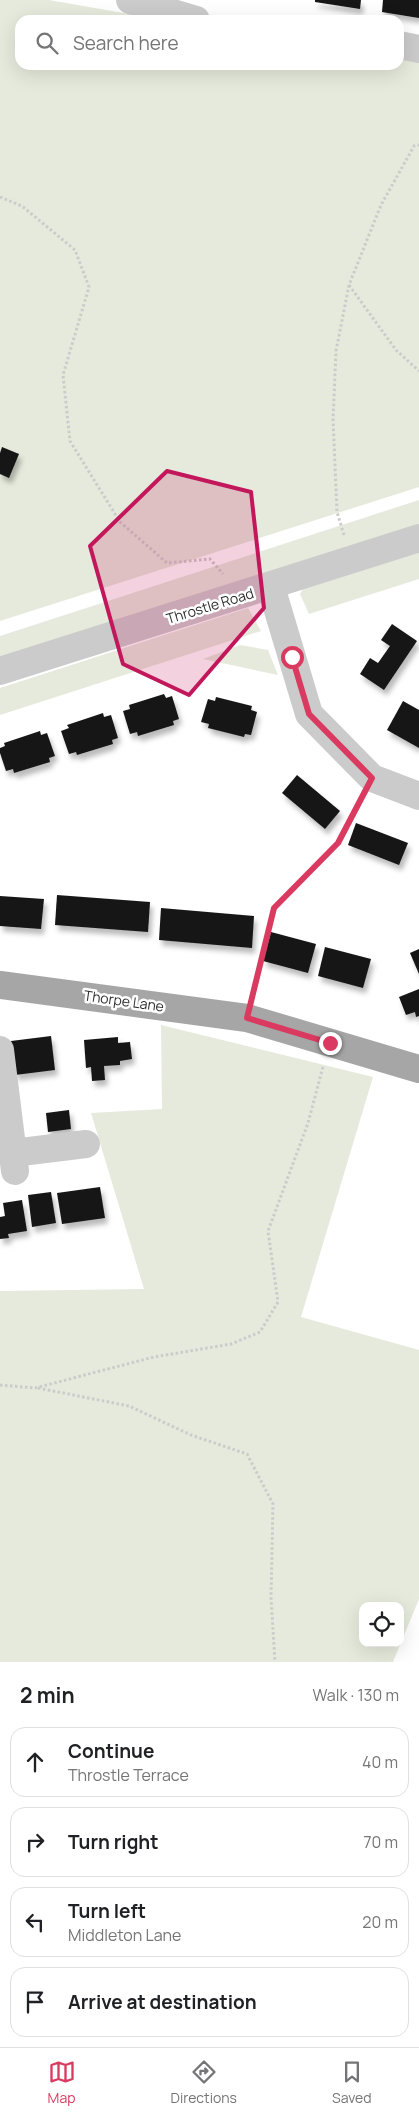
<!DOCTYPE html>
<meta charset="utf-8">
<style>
:root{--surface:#fff;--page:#f2f2f2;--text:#202124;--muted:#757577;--line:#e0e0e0;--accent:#db3a60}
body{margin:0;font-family:Manrope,sans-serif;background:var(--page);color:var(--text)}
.controls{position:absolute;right:15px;bottom:15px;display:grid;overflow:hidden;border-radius:10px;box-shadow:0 5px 20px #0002}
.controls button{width:45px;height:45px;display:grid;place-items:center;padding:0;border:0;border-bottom:1px solid var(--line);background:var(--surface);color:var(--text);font:25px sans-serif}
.stop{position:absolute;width:15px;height:15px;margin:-11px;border:4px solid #db3a60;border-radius:50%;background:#fff}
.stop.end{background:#db3a60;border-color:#fff;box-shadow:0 1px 5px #0008}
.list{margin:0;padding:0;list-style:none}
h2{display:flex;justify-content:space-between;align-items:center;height:65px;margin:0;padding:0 20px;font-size:21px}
h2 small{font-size:16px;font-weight:400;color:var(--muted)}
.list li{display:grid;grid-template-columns:32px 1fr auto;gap:15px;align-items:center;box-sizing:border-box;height:70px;margin:0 10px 10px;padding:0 10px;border:1px solid var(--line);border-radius:15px}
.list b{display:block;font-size:19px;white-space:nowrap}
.list p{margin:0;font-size:16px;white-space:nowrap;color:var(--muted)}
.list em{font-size:16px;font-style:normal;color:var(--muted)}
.icon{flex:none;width:28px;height:28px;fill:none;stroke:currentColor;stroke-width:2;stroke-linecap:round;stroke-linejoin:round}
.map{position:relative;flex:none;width:419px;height:1662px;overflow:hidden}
.search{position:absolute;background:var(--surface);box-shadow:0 5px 20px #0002;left:15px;right:15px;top:15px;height:55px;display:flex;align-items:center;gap:12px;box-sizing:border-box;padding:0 18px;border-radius:15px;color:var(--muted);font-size:19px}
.sheet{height:385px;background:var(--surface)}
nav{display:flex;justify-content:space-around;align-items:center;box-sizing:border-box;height:70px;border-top:1px solid var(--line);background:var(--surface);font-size:14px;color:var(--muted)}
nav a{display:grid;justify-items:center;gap:2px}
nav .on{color:var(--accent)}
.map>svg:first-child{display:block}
.green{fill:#e6eadc;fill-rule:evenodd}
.building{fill:#151515;filter:url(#shadow)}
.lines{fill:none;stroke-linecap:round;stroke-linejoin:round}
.path{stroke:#cbcbcb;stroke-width:3;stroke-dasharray:2.5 2.5;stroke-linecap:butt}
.minor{stroke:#cbcbcb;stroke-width:28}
.primary{stroke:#a6a6a6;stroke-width:28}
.route{stroke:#db3a60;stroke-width:6}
.marked{fill:#c2185b;fill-opacity:0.2;stroke:#c2185b;stroke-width:4;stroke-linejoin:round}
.labels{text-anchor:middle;stroke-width:5;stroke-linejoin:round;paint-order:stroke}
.street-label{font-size:14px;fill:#2e2e2e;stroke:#fff}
</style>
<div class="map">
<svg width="419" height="1662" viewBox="0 0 419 1662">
<defs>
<filter id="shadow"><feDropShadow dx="3" dy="5.5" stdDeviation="2.5" flood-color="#0004"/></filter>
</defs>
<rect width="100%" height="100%" fill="#fff"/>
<g class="green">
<polygon points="0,0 49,0 141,16 151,20 20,20 20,65 399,65 399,59 419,63 419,487 0,621"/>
<polygon points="419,500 419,527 0,663 0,636"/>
<polygon points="419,552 419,579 309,614 300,594 303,589"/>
<polygon points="248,608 261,631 0,715 0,688"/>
<polygon points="240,645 268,650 278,675 203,659"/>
<path d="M 161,1025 L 373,1077 L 301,1317 L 419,1350 L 419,1599 L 393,1662 L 0,1662 L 0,1291 L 144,1289 L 91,1113 L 162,1109 ZM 363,1606 L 400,1606 L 400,1643 L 363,1643 Z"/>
</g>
<g class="building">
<polygon points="315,0 361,0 360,9 315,2"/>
<polygon points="383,0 419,0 419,18 382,12"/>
<polygon points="2,447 19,454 9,478 0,474 0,453"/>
<polygon points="392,624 417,641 384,690 360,674 370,658 378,663 390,646 381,640"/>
<polygon points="164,694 166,698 172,696 179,719 173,721 174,725 138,736 137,732 130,734 123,711 130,709 129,705"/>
<polygon points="216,697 252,706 251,710 257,712 251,735 245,734 244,737 208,728 209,724 201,722 208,699 215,701"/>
<polygon points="403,701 419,710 419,748 387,730"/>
<polygon points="103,713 104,717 111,715 118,738 112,740 113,744 77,755 76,752 69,754 61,731 69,728 67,725"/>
<polygon points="40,731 41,735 47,733 55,756 49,758 50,762 14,773 13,769 6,771 0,753 0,748 5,746 4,743"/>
<polygon points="297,775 340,811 325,829 282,793"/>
<polygon points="356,823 408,843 399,865 348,845"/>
<polygon points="57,895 150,902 148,932 55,925"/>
<polygon points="0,896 44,899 41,929 0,926"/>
<polygon points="161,908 254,916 252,948 159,940"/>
<polygon points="271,932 316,944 308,973 263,961"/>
<polygon points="325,947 371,959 363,988 318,976"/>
<polygon points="419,949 419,974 410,953"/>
<polygon points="419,989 419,1016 416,1017 415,1012 406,1015 399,997"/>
<polygon points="51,1036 55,1070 15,1075 11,1041"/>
<polygon points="118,1037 118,1043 130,1042 132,1059 120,1061 120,1065 104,1066 105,1080 92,1081 91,1067 86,1068 84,1040"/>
<polygon points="69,1110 71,1129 48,1132 46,1113"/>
<polygon points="100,1187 105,1218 62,1224 57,1193"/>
<polygon points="51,1192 56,1223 32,1227 28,1195"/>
<polygon points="22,1200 27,1231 8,1234 9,1238 0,1239 0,1217 5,1216 3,1203"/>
</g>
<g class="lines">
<g class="path">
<polyline points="0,197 22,206 75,250 89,287 63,375 70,441 120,522 167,563 210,559 223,574"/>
<polyline points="349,285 396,350 419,371"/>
<polyline points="344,535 337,512 333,419 336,351 349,285 381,205 414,146 419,145"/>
<polyline points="253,993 274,908 338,843 360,801"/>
<polyline points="0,1385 35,1388 154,1357 231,1344 260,1332 278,1302 268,1231 308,1123 323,1067"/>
<polyline points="38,1388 129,1406 191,1435 247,1454 273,1504 271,1598 275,1662"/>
</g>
<g class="minor">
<polyline points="130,0 196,20"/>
<polyline points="399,45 419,49"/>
<polyline points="271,587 309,714 372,778 419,796"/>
<polyline points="0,671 419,538"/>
<polyline points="0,1050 15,1171"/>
<polyline points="13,1153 86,1144"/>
</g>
<polyline class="primary" points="0,985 247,1018 419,1069"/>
</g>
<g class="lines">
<polyline class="route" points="292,657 309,714 372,778 338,843 274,908 247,1018 330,1043"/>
</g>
<path class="marked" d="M 167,471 L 251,492 L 264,608 L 189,695 L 123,664 L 90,546 Z"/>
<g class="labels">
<g class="street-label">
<text transform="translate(210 606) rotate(-17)" y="5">Throstle Road</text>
<text transform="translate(124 1001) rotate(8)" y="5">Thorpe Lane</text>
</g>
</g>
</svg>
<div class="controls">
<button><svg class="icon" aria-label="locate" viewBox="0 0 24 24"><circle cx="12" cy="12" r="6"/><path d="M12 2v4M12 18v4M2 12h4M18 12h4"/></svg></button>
</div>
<div class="stop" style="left:292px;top:657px"></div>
<div class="stop end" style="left:330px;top:1043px"></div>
<div class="search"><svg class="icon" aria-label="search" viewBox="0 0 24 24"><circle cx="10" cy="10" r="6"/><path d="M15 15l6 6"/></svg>Search here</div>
</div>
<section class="sheet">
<h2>2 min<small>Walk · 130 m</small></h2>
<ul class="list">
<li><svg class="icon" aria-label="ahead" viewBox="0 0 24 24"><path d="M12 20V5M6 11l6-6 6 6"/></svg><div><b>Continue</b><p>Throstle Terrace</p></div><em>40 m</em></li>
<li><svg class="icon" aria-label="right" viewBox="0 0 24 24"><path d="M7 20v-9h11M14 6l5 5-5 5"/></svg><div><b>Turn right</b></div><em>70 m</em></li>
<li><svg class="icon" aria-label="left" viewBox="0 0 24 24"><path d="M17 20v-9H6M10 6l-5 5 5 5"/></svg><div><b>Turn left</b><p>Middleton Lane</p></div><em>20 m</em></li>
<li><svg class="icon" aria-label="arrive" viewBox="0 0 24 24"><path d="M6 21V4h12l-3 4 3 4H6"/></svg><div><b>Arrive at destination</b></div></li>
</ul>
</section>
<nav>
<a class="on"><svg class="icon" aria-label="map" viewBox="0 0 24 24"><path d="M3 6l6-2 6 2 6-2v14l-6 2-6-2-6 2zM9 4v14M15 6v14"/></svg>Map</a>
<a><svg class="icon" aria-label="directions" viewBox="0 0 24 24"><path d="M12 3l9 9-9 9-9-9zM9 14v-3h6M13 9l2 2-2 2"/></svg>Directions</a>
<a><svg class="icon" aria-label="saved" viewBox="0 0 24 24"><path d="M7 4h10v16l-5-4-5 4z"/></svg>Saved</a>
</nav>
